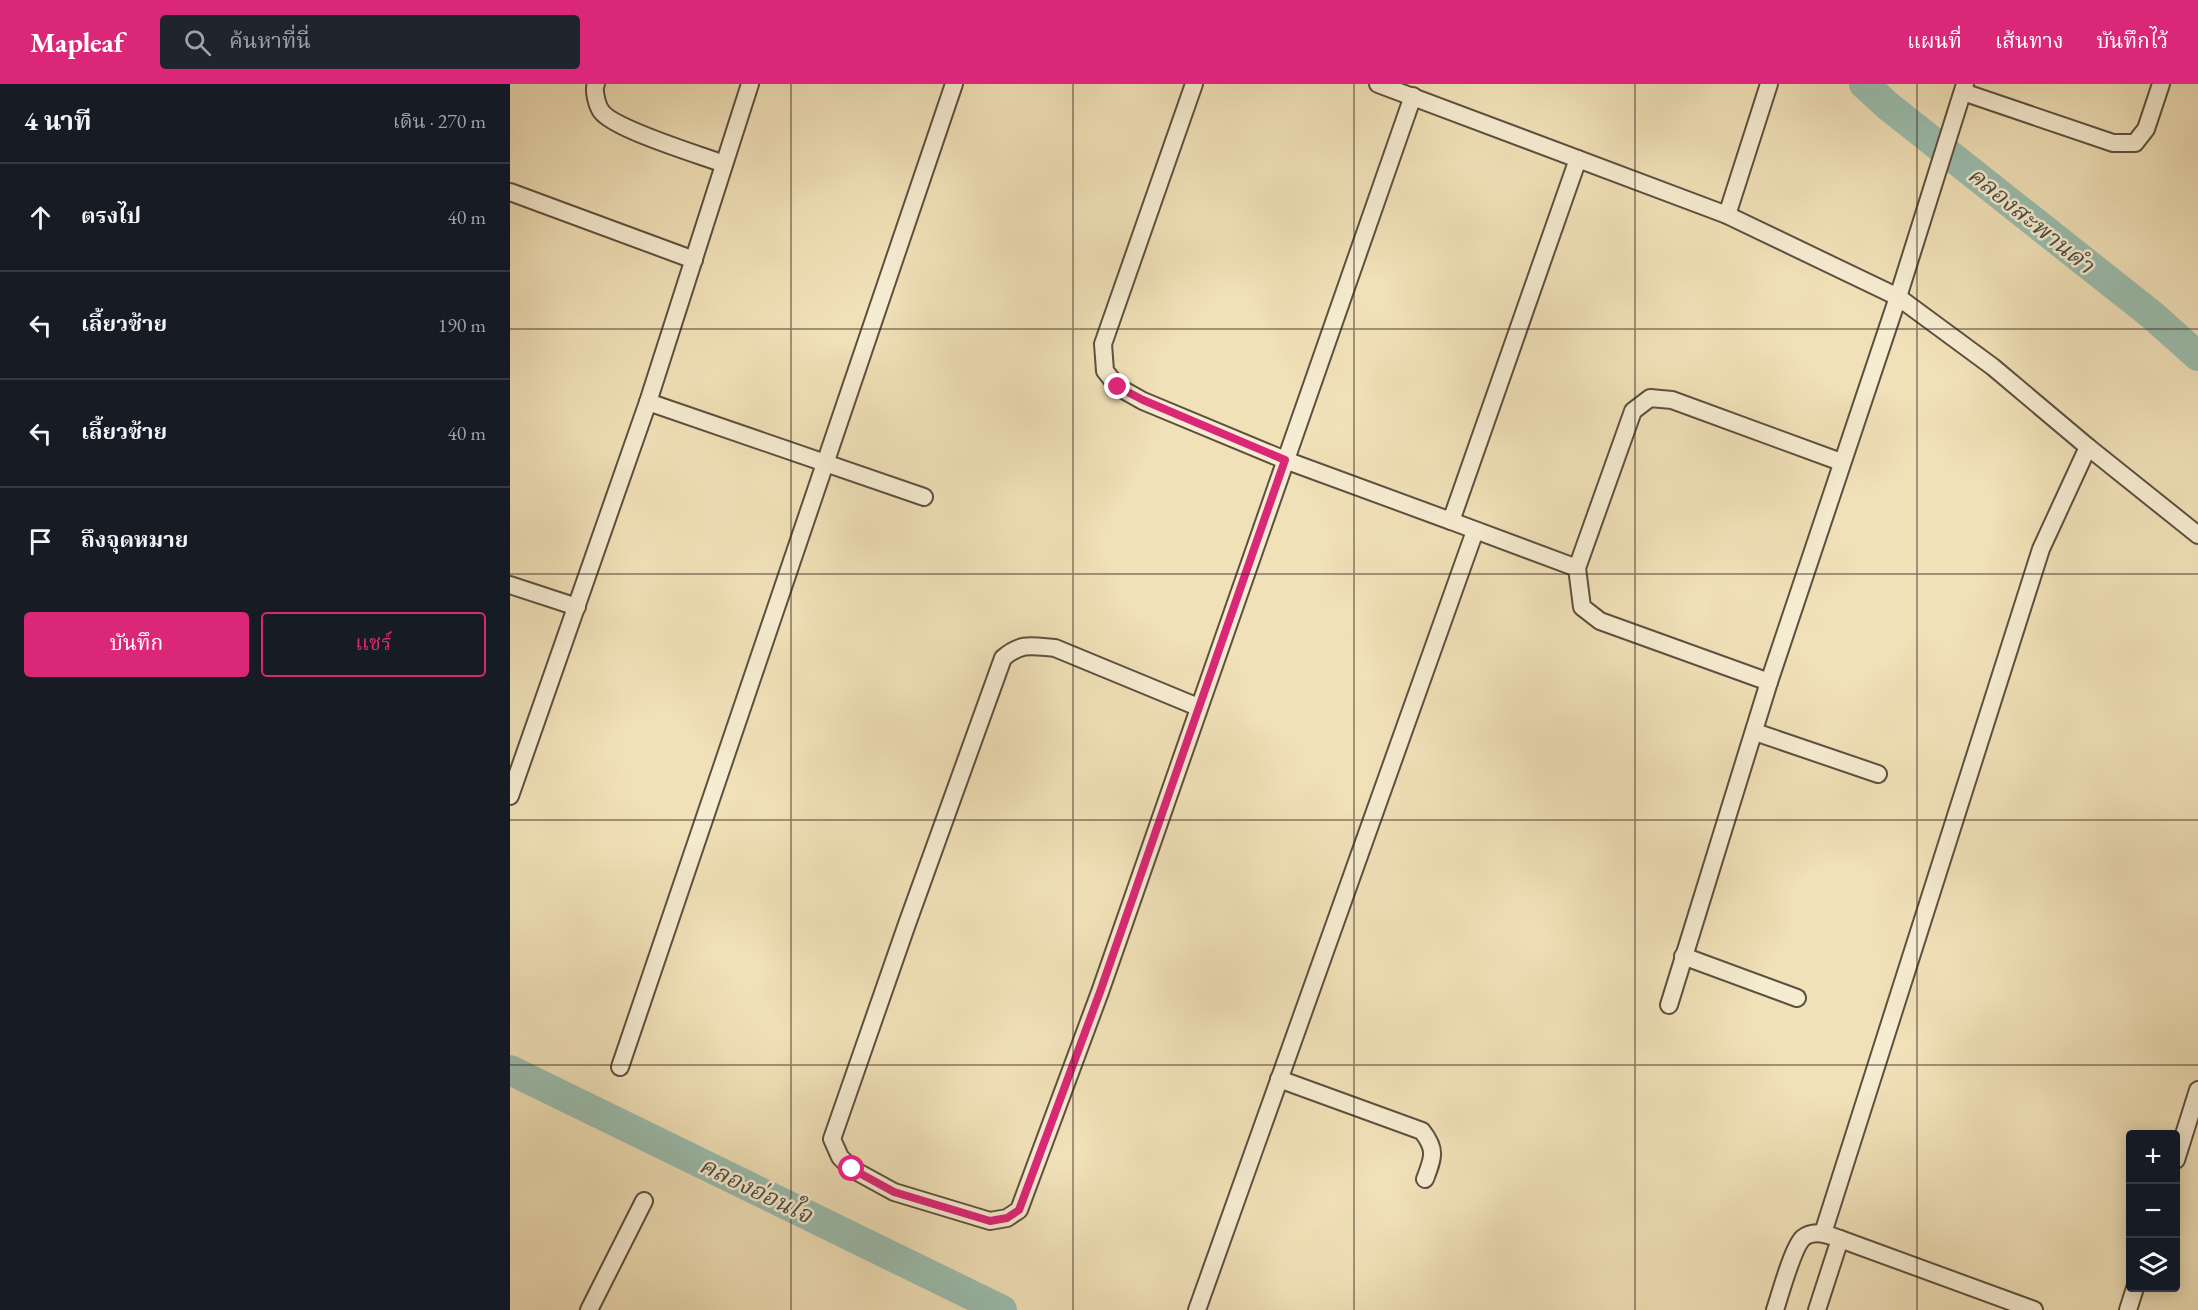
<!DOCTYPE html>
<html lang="th">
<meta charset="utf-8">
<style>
:root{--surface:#171b24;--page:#20242c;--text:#f1f3f6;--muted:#9ea1a6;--line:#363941;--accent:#db2777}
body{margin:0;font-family:"EB Garamond","Noto Serif Thai",serif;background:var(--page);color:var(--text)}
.controls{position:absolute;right:18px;bottom:18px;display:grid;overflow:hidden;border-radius:6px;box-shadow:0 3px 15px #0003}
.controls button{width:54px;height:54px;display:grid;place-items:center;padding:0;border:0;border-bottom:2px solid var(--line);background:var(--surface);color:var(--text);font:30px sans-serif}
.stop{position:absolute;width:18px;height:18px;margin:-14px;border:4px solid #db2777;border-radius:50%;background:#fff}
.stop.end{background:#db2777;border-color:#fff;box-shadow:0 2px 6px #0008}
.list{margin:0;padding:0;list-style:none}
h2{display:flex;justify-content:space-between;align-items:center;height:78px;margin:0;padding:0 24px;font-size:26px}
h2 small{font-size:20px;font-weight:400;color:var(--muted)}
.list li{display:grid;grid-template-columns:39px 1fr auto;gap:18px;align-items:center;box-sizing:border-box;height:108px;padding:0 24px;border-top:2px solid var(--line)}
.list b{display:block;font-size:22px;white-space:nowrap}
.list em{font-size:20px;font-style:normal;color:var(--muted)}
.actions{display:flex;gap:12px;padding:18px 24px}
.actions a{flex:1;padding:14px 0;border:2px solid var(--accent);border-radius:6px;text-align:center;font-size:21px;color:var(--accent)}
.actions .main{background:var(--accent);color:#fff}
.icon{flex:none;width:33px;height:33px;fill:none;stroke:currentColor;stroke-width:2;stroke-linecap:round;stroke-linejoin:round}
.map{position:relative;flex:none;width:1688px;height:1226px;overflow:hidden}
header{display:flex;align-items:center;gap:36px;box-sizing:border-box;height:84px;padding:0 30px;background:var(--accent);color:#fff}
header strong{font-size:28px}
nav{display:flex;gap:33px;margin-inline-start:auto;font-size:21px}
.search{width:420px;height:54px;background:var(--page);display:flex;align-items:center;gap:15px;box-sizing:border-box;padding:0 21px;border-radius:6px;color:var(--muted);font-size:22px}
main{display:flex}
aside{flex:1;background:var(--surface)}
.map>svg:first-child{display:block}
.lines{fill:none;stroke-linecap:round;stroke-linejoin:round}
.canal{stroke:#9bbeaf;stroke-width:30}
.lane-casing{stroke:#5e5040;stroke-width:20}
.lane{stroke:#f6ecd1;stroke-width:16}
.route{stroke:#db2777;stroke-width:8}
.grid{fill:none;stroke:#2d1f18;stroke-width:1.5;stroke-opacity:0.55}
.labels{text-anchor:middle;stroke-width:5;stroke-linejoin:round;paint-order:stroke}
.water-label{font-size:24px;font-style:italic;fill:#4e4f45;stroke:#f6ecd1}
</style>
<header>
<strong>Mapleaf</strong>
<div class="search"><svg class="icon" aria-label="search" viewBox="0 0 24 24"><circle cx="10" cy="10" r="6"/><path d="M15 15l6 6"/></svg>ค้นหาที่นี่</div>
<nav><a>แผนที่</a><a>เส้นทาง</a><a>บันทึกไว้</a></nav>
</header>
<main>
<aside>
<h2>4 นาที<small>เดิน · 270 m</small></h2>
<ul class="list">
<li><svg class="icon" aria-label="ahead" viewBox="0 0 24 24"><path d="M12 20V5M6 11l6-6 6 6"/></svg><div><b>ตรงไป</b></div><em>40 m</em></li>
<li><svg class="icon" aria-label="left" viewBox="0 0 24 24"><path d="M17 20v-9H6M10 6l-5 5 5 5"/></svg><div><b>เลี้ยวซ้าย</b></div><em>190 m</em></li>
<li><svg class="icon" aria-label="left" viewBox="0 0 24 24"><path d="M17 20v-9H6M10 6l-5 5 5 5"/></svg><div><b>เลี้ยวซ้าย</b></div><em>40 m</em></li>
<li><svg class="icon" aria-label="arrive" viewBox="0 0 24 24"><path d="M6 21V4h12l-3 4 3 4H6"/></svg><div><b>ถึงจุดหมาย</b></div></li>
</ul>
<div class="actions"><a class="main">บันทึก</a><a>แชร์</a></div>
</aside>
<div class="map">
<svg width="1688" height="1226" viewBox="0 0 1688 1226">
<rect width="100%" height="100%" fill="#f1e1b8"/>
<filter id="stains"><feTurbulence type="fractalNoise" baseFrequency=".00333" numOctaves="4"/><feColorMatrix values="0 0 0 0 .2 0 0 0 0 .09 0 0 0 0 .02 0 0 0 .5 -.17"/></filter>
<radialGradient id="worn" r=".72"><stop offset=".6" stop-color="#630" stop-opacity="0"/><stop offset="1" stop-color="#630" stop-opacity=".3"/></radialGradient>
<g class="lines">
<g class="canal">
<polyline points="1354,0 1378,22 1642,231 1688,272"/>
<polyline points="0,986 492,1226"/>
</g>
<defs>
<g id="lane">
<path d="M 86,0 C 83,6 87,21 91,27 C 103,45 190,71 214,80"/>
<polyline points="684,0 593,260 595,287 608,303 633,317 775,376 941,437 1068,75"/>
<polyline points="868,0 1217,131 1388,213 1483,283 1578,363 1531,465 1313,1149"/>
<polyline points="1453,8 1603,59 1625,59 1636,45 1651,0"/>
<polyline points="0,108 184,176"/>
<polyline points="1217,131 1259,0"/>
<polyline points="138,318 414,413"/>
<polyline points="1578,363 1688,451"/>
<polyline points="941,437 1067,484"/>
<polyline points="0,501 67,523"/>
<polyline points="1259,598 1090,537 1072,523 1067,484 1123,327 1140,314 1162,316 1331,378"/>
<path d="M 688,623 L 545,564 C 522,562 512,558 493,574 L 397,840 L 322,1055 L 330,1073 L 342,1085 L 384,1108 L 480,1137 L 497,1134 L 509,1126 L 590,908 L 903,12"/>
<polyline points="1245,648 1368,690"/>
<polyline points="0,712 138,318 240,0"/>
<polyline points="1173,872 1287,914"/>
<polyline points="1159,921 1259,598 1388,213 1455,0"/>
<polyline points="110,983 444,0"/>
<path d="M 769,995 L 912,1047 C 927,1066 923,1074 915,1095"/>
<polyline points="1666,1076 1688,1006"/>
<polyline points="1330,1155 1524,1226"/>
<polyline points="79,1226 134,1117"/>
<polyline points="687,1226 965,447"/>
<path d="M 1265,1226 C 1270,1211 1283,1163 1293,1154 C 1304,1145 1319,1151 1330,1155 L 1307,1226"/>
<polyline points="1618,1226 1625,1204"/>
</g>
</defs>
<use href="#lane" class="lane-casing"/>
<use href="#lane" class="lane"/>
</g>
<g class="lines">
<polyline class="route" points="342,1085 384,1108 480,1137 497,1134 509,1126 590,908 775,376 633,316 608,303"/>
</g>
<path class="grid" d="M 281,0 L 281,1226M 563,0 L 563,1226M 844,0 L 844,1226M 1125,0 L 1125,1226M 1407,0 L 1407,1226M 0,245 L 1688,245M 0,490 L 1688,490M 0,736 L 1688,736M 0,981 L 1688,981"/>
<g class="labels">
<g class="water-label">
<text transform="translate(1521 136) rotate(39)" y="8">คลองสะพานดำ</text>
<text transform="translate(246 1106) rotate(26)" y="8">คลองอ่อนใจ</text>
</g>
</g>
<rect width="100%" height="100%" filter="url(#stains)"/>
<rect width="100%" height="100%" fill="url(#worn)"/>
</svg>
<div class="controls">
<button>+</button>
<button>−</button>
<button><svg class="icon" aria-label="layers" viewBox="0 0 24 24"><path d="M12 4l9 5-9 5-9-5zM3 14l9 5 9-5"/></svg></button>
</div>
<div class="stop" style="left:342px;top:1085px"></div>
<div class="stop end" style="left:608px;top:303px"></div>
</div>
</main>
